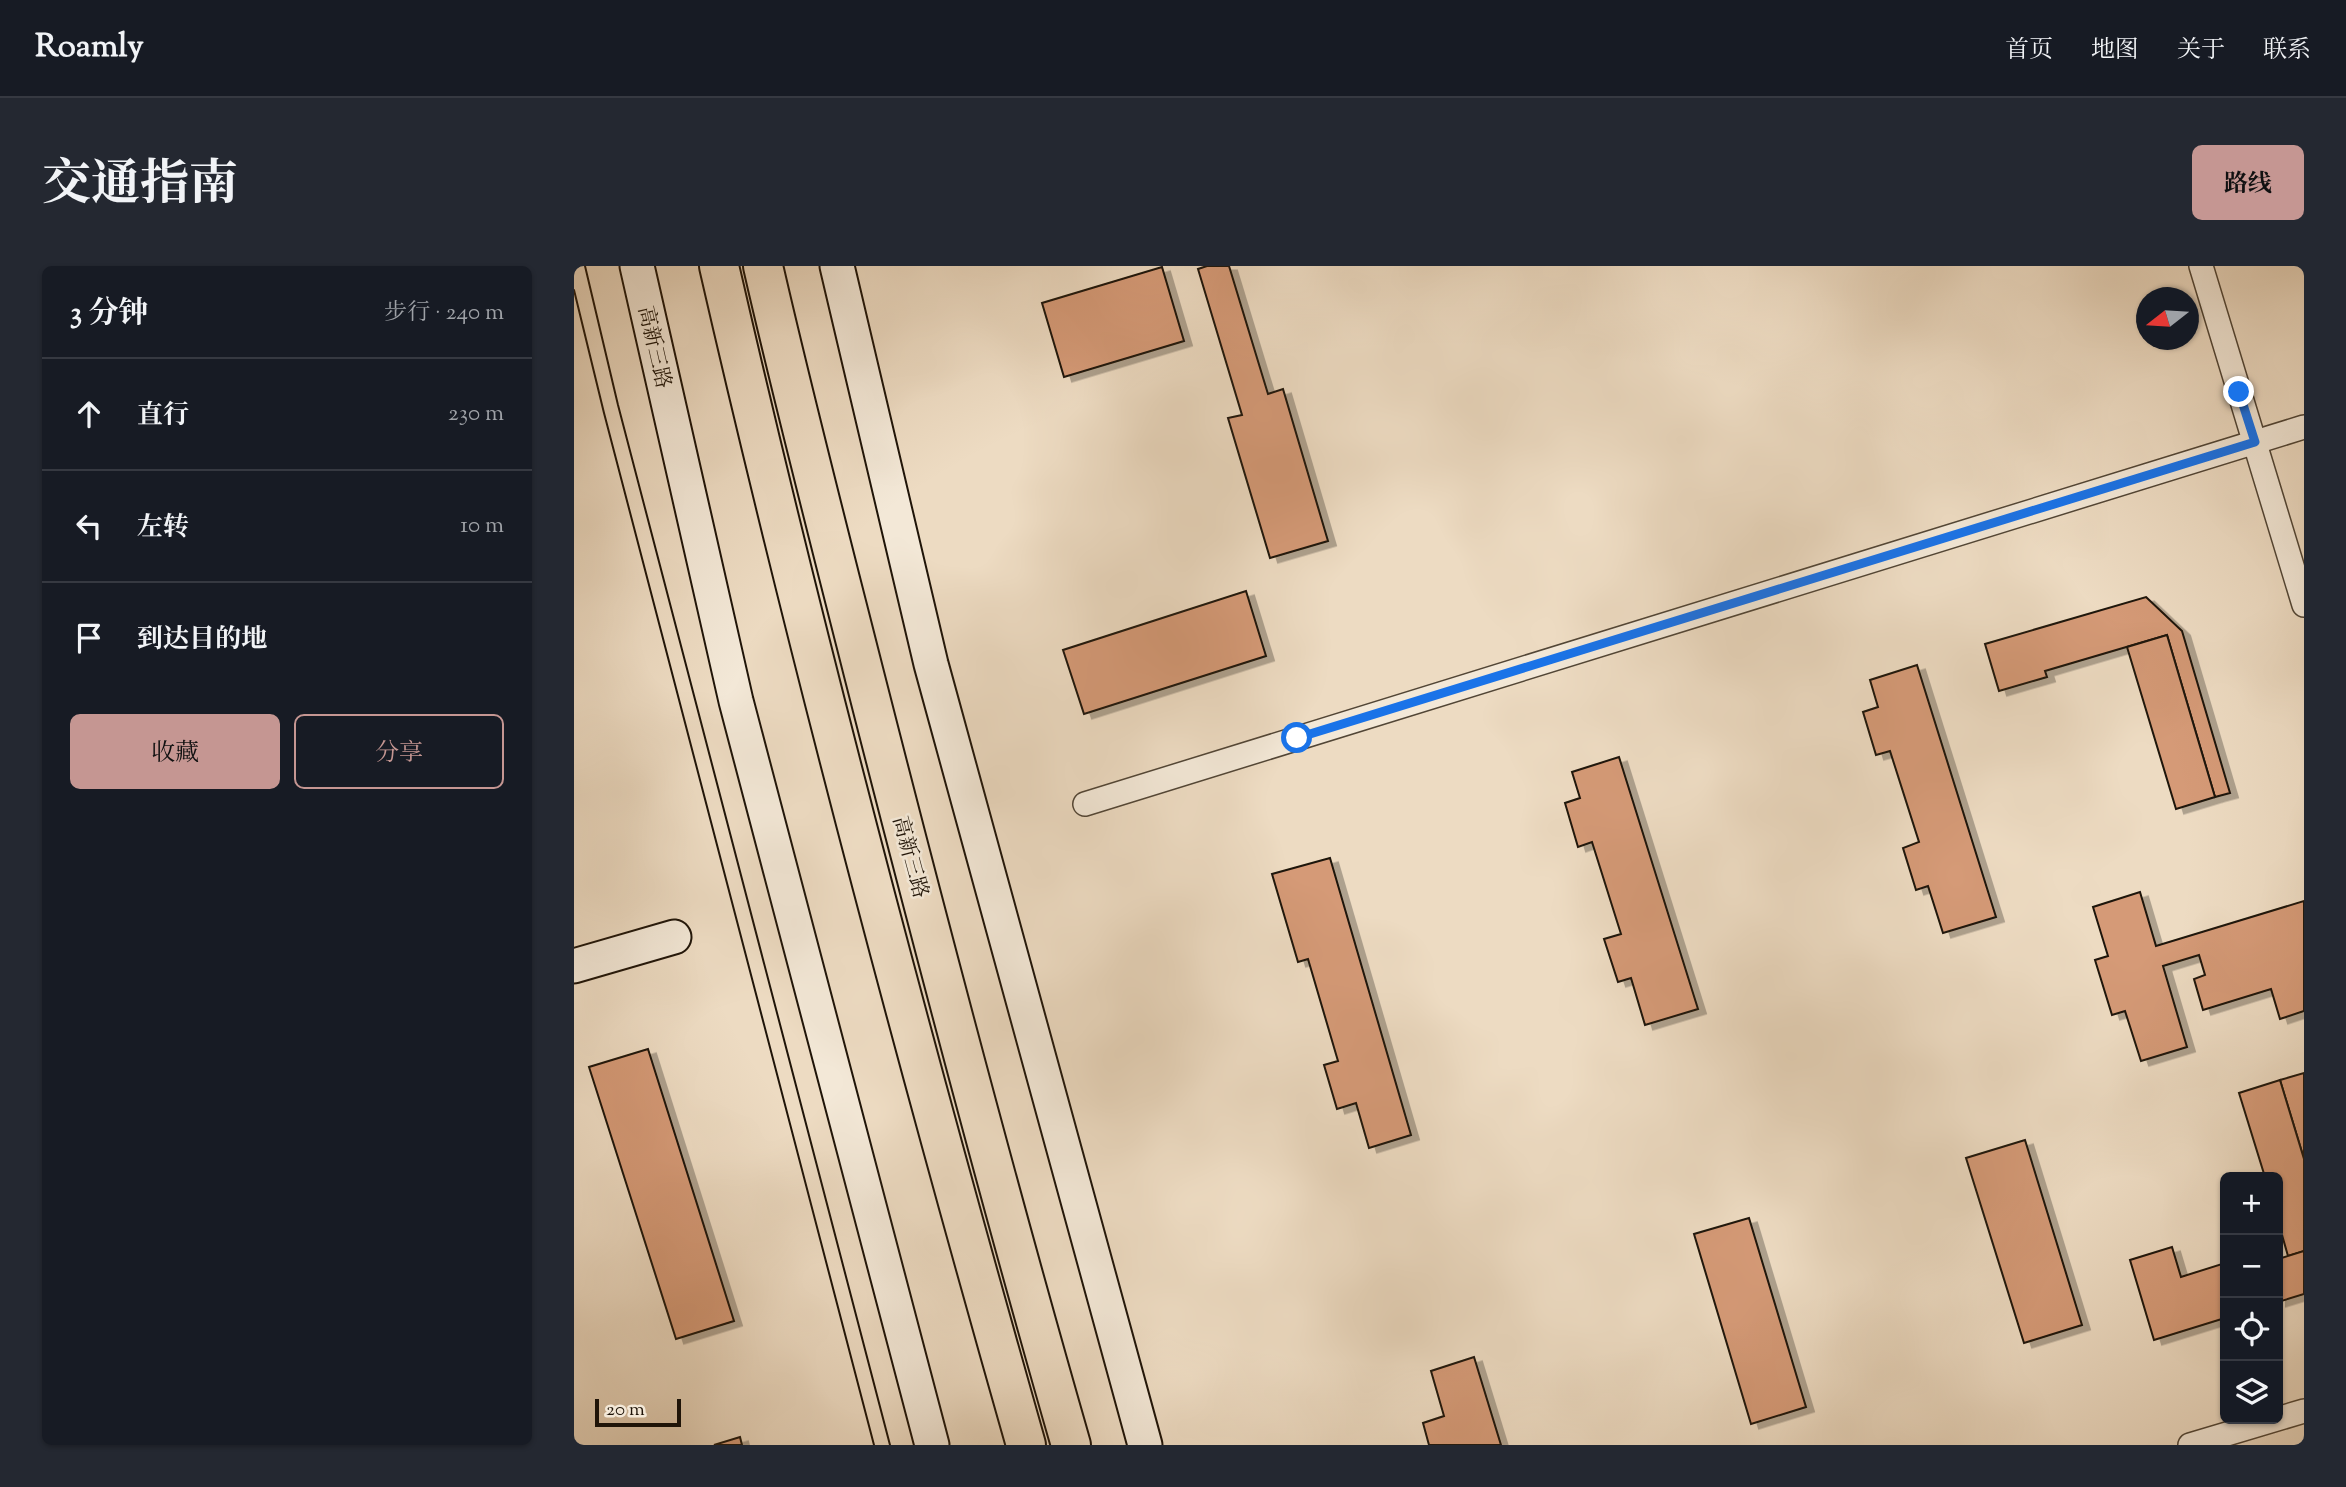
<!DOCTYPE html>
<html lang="zh">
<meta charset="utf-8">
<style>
:root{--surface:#171b24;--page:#242831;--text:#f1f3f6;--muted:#9ea1a6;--line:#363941;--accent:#c59692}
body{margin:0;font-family:"Sorts Mill Goudy","Noto Serif SC",serif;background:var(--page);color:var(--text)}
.controls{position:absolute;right:21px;bottom:21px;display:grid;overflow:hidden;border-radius:10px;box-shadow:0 2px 5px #0004}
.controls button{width:63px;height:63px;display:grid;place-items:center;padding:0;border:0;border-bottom:2px solid var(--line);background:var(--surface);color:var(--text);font:35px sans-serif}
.compass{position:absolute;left:1562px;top:21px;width:63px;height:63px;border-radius:50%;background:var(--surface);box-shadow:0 2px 5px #0004;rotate:253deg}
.scale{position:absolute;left:21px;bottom:18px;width:86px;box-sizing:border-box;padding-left:7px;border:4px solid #1f1408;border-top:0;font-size:19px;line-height:24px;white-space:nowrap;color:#1f1408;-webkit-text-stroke:5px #f3e8d7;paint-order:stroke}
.stop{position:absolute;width:21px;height:21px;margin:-16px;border:5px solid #1a73e8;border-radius:50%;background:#fff}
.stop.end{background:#1a73e8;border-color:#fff;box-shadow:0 2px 7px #0008}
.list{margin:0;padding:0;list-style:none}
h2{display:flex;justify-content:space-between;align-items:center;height:91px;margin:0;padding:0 28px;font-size:30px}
h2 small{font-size:23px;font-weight:400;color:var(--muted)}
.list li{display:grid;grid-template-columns:46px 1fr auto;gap:21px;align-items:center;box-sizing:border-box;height:112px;padding:0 28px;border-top:2px solid var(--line)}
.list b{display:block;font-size:26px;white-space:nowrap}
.list em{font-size:23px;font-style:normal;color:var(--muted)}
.actions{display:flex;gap:14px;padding:21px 28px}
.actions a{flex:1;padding:16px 0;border:2px solid var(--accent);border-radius:10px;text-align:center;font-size:24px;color:var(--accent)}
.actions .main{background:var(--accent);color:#111}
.icon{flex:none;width:38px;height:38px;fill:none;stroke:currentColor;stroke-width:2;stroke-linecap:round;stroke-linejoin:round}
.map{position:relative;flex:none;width:1730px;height:1179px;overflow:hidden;border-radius:10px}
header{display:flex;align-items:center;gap:42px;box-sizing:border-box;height:98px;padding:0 35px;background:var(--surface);border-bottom:2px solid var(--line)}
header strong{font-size:33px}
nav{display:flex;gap:38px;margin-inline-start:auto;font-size:24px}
.intro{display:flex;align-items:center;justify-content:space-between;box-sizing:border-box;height:168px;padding:0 42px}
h1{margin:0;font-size:49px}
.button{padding:18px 32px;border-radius:10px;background:var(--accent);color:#111;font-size:24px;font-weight:700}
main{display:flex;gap:42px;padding:0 42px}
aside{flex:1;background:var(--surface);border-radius:10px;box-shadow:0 2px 5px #0004}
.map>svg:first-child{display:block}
.building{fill:#d59a77;stroke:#1f1408;stroke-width:2;filter:url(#shadow)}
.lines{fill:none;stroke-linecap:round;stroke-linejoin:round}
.street-casing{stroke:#524636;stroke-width:26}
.secondary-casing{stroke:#1f1408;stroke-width:37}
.highway-casing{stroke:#1f1408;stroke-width:42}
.street{stroke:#f3e8d7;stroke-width:23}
.secondary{stroke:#f3e8d7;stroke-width:33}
.highway{stroke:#eddbc2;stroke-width:38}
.tram{stroke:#1f1408;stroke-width:2}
.route{stroke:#1a73e8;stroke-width:9}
.labels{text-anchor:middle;stroke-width:5;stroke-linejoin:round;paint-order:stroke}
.street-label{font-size:21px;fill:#1f1408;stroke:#f3e8d7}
</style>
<header>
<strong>Roamly</strong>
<nav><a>首页</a><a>地图</a><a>关于</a><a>联系</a></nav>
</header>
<div class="intro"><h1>交通指南</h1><a class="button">路线</a></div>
<main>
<aside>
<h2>3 分钟<small>步行 · 240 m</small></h2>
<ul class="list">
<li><svg class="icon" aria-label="ahead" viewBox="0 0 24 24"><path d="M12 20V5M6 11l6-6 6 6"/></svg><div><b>直行</b></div><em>230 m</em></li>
<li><svg class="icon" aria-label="left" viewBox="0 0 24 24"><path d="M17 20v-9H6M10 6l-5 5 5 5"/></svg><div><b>左转</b></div><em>10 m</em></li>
<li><svg class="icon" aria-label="arrive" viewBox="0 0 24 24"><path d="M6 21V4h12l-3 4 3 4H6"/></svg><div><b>到达目的地</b></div></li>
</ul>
<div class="actions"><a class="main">收藏</a><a>分享</a></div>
</aside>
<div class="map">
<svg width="1730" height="1179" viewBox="0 0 1730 1179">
<defs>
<filter id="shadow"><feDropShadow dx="8" dy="4.5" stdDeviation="0" flood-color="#0004"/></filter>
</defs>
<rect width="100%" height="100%" fill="#eddbc2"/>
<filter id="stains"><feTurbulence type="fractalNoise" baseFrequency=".00286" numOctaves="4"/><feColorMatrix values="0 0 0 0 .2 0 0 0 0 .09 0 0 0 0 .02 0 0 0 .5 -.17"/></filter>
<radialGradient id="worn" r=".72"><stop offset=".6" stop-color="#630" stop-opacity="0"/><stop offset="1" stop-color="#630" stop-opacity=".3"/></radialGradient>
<g class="building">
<polygon points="633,0 655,0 694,128 709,123 754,275 696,292 654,152 668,149 624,3"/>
<polygon points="588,1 610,75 490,111 468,37"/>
<polygon points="672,325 692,390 510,448 489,384"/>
<polygon points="1572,331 1608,365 1656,527 1641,531 1593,369 1471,405 1473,411 1425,425 1411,378"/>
<polygon points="1593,369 1641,531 1602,543 1553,381"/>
<polygon points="1343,399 1422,651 1369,667 1354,620 1342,624 1329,582 1345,576 1316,485 1302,489 1289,446 1304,441 1296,414"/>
<polygon points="1045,491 1124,743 1071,759 1057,712 1044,716 1030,673 1047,668 1018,576 1004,581 991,537 1006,532 998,506"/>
<polygon points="756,592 837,869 795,882 782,837 763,843 750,799 764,795 734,693 724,696 698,608"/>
<polygon points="1566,626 1582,680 1730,635 1730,745 1706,753 1697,723 1629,744 1620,713 1631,709 1625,689 1589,700 1613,781 1567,795 1551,745 1538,749 1521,694 1534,690 1519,641"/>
<polygon points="74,783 160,1055 102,1073 15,801"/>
<polygon points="1730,807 1730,893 1706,814"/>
<polygon points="1706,814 1730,893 1730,985 1714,990 1704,955 1704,911 1691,911 1665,827"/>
<polygon points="1451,874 1508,1059 1450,1077 1392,892"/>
<polygon points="1175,952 1232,1141 1177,1158 1120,968"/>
<polygon points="1598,981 1607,1011 1651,997 1651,1052 1580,1074 1556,994"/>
<polygon points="1730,985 1730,1028 1704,1036 1704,993"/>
<polygon points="900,1091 927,1179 855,1179 849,1157 870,1150 857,1105"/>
<polygon points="166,1171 168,1179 140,1179"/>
</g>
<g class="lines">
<defs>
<g id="street">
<polyline points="1627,0 1730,339"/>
<polyline points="511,538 1730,161"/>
<polyline points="1616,1179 1730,1145"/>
</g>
<g id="secondary">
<polyline points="63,0 162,435 358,1179"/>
<polyline points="263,0 357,398 571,1179"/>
<polyline points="0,700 100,671"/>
</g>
<g id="highway">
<path d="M 145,0 C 236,396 341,789 452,1179"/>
<path d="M 189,0 C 220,135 255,270 289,404 C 355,663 423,922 497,1179"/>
</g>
</defs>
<use href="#street" class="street-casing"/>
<use href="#secondary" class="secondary-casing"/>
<use href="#highway" class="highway-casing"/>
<use href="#street" class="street"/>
<use href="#secondary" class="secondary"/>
<use href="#highway" class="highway"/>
<g class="tram">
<polyline points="11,0 44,139 316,1179"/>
<polyline points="0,24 30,147 300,1179"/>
</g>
</g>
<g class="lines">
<polyline class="route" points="723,472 1681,176 1665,126"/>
</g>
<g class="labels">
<g class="street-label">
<text transform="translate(81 81) rotate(77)" y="7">高新三路</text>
<text transform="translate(337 591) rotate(75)" y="7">高新三路</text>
</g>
</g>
<rect width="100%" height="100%" filter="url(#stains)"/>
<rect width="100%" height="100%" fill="url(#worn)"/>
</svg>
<div class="controls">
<button>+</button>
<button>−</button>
<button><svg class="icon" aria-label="locate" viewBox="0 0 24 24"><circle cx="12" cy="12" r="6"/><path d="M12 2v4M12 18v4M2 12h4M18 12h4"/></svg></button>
<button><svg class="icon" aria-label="layers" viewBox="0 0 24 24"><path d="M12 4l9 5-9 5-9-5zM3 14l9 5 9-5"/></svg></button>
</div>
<svg class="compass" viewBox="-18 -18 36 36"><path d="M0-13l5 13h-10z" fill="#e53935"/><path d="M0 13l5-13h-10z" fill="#9ea1a6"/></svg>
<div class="scale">20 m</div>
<div class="stop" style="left:723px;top:472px"></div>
<div class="stop end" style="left:1665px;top:126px"></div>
</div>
</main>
